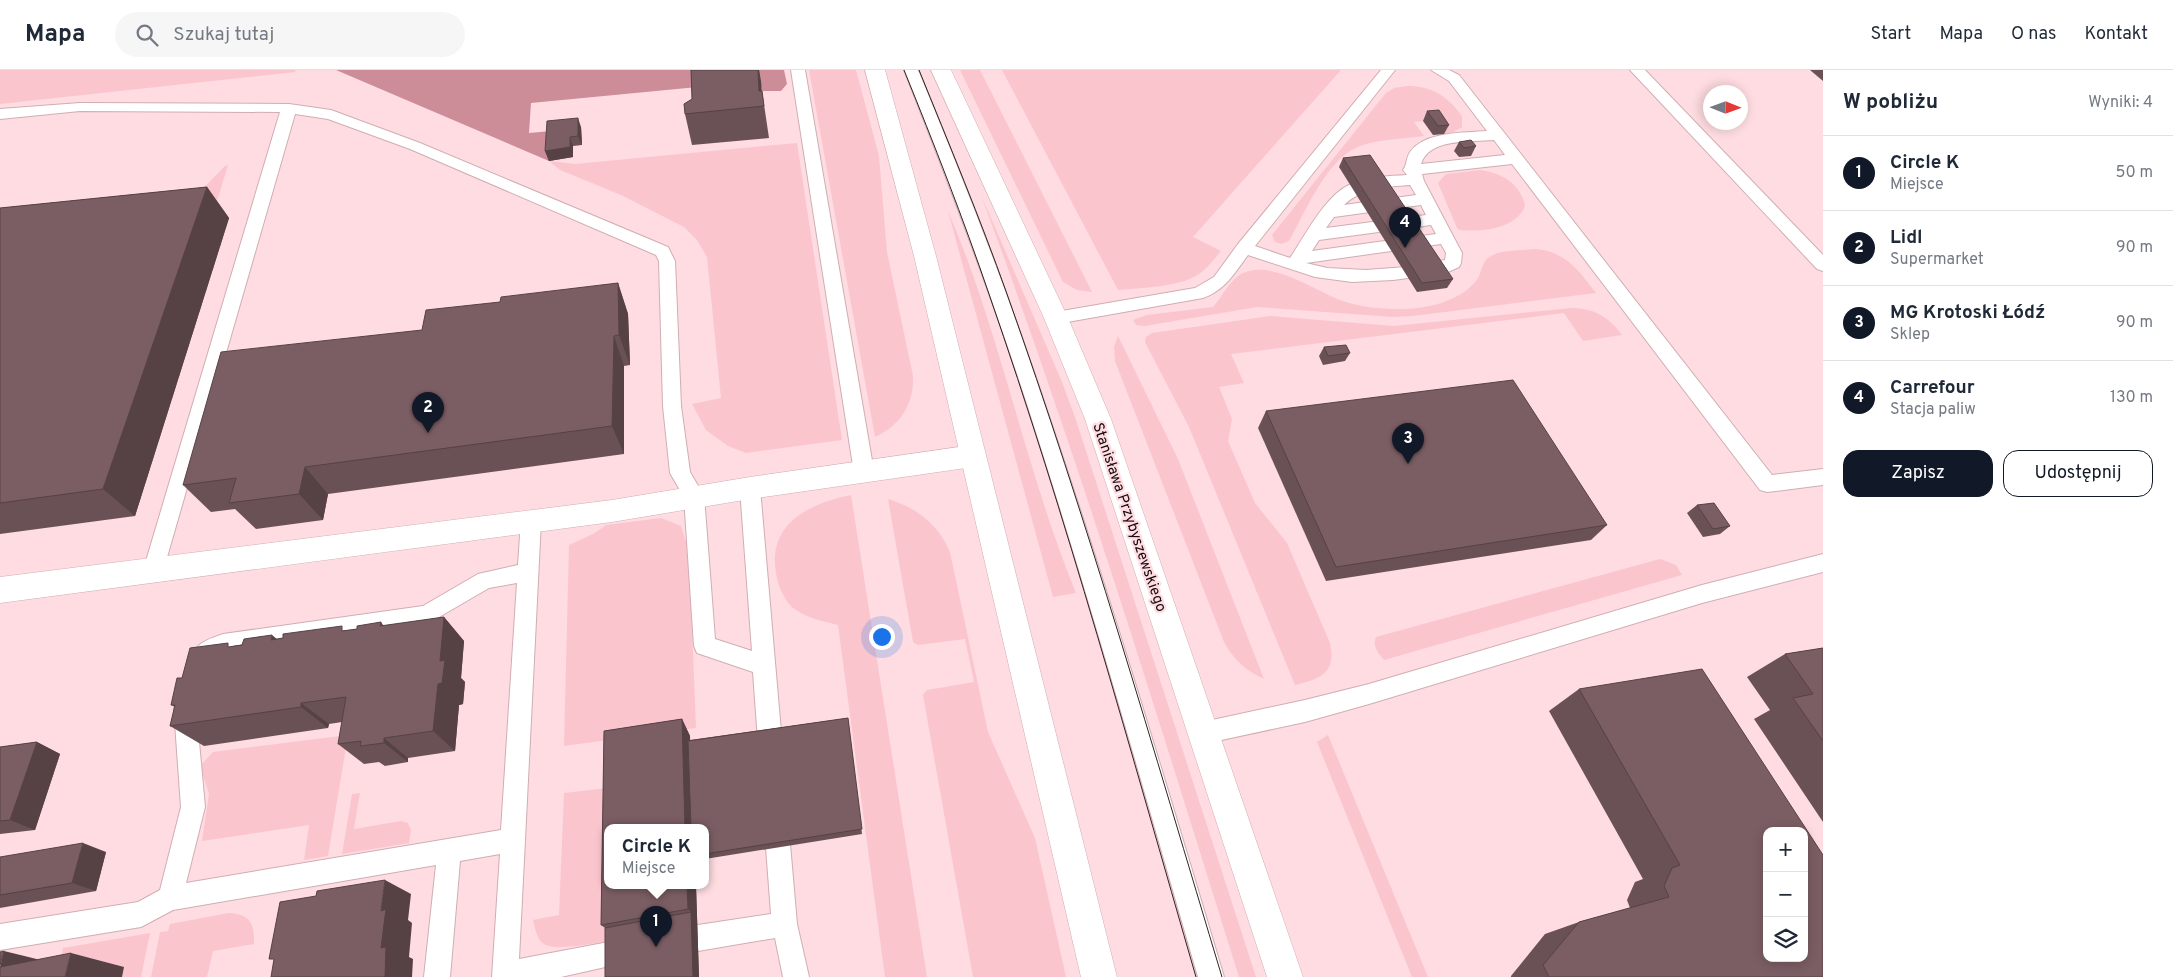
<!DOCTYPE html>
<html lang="pl">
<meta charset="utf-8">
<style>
:root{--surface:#fff;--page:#f6f6f7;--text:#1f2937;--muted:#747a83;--line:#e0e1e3;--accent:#111827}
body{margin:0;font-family:Overpass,sans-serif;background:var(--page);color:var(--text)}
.controls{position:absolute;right:15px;bottom:15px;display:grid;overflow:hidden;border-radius:10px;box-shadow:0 2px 12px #0003}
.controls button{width:45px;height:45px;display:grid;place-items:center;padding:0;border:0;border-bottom:1px solid var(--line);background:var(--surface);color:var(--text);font:25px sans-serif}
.compass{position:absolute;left:1703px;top:15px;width:45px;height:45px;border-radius:50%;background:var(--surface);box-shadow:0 2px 12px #0003;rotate:91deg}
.you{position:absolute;left:881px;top:566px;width:18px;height:18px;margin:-12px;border:4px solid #fff;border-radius:50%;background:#1a73e8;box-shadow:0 0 0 8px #1a73e833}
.badge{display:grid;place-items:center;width:32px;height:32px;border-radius:50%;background:var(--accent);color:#fff;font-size:16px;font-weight:700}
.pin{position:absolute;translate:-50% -41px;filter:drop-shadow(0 1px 2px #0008)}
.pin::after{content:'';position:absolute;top:26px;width:18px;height:15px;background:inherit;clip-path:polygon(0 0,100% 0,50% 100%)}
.popup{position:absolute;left:604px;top:754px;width:105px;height:65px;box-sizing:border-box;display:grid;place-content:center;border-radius:10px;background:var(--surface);filter:drop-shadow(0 1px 4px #0005);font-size:16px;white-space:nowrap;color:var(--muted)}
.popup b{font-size:19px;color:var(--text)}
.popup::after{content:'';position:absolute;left:50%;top:100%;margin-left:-10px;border:10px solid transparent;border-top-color:var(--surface)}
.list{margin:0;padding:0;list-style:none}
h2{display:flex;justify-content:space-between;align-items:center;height:65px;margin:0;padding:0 20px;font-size:21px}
h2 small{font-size:16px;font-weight:400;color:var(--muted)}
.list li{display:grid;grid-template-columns:32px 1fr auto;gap:15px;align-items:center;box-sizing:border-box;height:75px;padding:0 20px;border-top:1px solid var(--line)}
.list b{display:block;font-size:19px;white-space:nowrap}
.list p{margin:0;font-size:16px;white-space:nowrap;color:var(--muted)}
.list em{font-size:16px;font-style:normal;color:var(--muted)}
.actions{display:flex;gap:10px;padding:15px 20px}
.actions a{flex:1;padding:11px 0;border:1px solid var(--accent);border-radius:15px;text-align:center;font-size:18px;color:var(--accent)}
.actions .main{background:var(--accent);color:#fff}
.icon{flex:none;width:28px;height:28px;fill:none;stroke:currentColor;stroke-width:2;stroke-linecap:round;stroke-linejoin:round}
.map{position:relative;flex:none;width:1823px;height:907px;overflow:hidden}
header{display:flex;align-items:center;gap:30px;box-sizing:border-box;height:70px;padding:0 25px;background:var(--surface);border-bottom:1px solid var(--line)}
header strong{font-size:24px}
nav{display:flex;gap:28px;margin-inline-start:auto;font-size:18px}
.search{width:350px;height:45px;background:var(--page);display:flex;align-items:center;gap:12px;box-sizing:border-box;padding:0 18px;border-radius:28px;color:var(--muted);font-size:19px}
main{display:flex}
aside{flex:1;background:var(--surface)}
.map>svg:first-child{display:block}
.green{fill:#fbc5ce}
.forest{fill:#cc8d98}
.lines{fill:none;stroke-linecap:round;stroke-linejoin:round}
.service-casing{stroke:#cfaeb3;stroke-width:2}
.minor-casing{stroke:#cfaeb3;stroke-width:1}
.secondary-casing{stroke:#cfaeb3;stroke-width:1}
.service{fill:#fff;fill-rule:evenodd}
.minor{fill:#fff;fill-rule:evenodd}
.secondary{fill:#fff;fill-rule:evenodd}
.tram{stroke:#2e2123;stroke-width:1}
.wall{fill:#6a5155}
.shaded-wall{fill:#564245}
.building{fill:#7b5e63;stroke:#564245;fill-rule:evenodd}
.labels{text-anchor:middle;stroke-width:4.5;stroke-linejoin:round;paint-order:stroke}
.street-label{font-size:15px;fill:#14090b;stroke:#fedce1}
</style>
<header>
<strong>Mapa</strong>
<div class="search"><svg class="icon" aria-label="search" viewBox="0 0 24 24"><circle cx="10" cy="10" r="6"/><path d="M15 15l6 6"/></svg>Szukaj tutaj</div>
<nav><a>Start</a><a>Mapa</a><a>O nas</a><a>Kontakt</a></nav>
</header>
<main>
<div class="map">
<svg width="1823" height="907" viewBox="0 0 1823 907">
<rect width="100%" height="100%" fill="#fedce1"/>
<g class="green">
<polygon points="0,0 296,0 295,2 0,34"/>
<path d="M 809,0 L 856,0 L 879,86 L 887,182 L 913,306 C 914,334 901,355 875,367 Z"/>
<polygon points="960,0 980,0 1092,222 1077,220 1063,212"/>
<path d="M 1002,0 L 1341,0 L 1193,167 L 1221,181 C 1214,189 1208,198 1199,204 C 1181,217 1140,218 1118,220 Z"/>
<path d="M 1407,16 C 1433,16 1447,26 1462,46 L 1462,57 L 1452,63 L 1444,64 L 1434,50 L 1414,52 L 1424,66 C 1404,69 1382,69 1363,75 C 1328,85 1306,141 1289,171 L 1281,174 L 1275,172 L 1272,165 L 1386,23 L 1394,18 Z"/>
<polygon points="797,73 842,370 746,383 728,376 706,360 692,334 721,328 707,187 697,170 684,157 621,125 560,100 549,91 575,94"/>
<polygon points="228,95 214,141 176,146 225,96"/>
<path d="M 1480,100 C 1500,102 1521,114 1525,136 C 1516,159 1482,162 1460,160 L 1457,158 L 1438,113 L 1446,104 Z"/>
<path d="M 981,125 L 1062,312 L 1076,350 L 1256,907 L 1239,907 C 1157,645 1077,383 981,125 Z"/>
<path d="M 948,141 C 1001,264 1025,399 1076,523 L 1053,527 Z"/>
<path d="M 1533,179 C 1565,180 1578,200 1596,223 L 1413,246 L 1393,247 L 1257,237 L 1145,256 L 1136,255 L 1133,250 L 1147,245 L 1213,237 C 1221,228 1228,214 1237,207 C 1265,185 1314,220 1340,230 C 1359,237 1380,239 1400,239 C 1426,239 1459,232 1476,211 C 1482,204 1481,193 1488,188 C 1499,179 1519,181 1533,179 Z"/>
<path d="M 1571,238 C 1594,238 1609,247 1622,265 L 1583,271 L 1564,243 L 1231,284 L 1244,313 L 1219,317 L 1232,349 L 1228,371 L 1255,433 L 1287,473 L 1330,573 C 1336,603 1322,608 1295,615 L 1189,357 L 1145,272 L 1146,267 L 1152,263 L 1270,246 L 1394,256 Z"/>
<path d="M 1118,266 L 1178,389 L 1264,609 C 1246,601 1233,589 1224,572 L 1115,291 L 1114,277 Z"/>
<path d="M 851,425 L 927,907 L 885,907 L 838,555 C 823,551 805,548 792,537 C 784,530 777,513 776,503 C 767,453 811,433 851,425 Z"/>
<path d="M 888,429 C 917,438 938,454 950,482 L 988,662 L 1035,768 L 1066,907 L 973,907 L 923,625 L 927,620 L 974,612 L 965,569 L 918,575 L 913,572 Z"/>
<polygon points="661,448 681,456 689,482 696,658 564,676 569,475 595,463 606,455"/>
<path d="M 1660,489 L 1676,495 L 1682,505 L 1384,590 C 1378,583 1372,576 1376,567 Z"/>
<polygon points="348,665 328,786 304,790 309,755 202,771 209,724 200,696 213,682"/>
<polygon points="1328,665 1428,907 1412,907 1317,672"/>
<path d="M 616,717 L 607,758 L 607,816 L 614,870 C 599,872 556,882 544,874 C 537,870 535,858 533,850 L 559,845 L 564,723 Z"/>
<polygon points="360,723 354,759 401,751 408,753 411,760 409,773 342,784 352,724"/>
<path d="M 229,843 C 250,844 255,854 254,874 L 213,881 L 207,907 L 151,907 L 160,862 L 168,861 L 170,854 Z"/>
<polygon points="150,863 141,907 122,907 123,897 58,907 63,878"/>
</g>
<polygon class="forest" points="336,0 784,0 787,14 781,21 762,21 760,11 531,33 529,63 551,61 549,91"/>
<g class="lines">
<defs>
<g id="service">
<polygon points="791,0 805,0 874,402 871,408 864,410 857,408 854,402"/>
<path d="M 904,0 L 918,0 C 964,111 1008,223 1046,337 C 1110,526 1167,716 1224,907 L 1198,907 C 1143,717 1089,526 1028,337 C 991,223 948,111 904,0 Z"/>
<path d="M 1381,0 L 1395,0 L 1255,176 L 1290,188 C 1305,166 1325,126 1349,115 C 1367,107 1388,106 1407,105 L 1403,100 C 1407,95 1406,88 1410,82 C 1425,61 1464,63 1487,61 L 1449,11 L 1431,0 L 1449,0 L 1459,5 L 1772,405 L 1823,399 L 1823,415 L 1767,422 L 1760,420 L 1512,94 L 1422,104 L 1424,111 L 1462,183 L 1461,193 L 1459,197 L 1446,203 L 1393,210 L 1352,212 L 1315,207 L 1248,185 C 1234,204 1225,220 1203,228 L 1056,254 L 1050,252 L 1047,248 L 1050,244 L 1056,242 L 1195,218 L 1214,207 L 1238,174 ZM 1494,70 L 1505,85 L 1421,94 C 1429,68 1471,72 1494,70 ZM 1410,115 L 1416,125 L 1344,135 C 1363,117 1386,117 1410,115 ZM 1421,135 L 1426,145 L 1326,158 L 1334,147 ZM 1431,155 L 1436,164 L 1312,181 L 1319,170 ZM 1441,174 L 1446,183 L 1445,190 L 1406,197 L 1366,200 L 1327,198 L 1306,193 Z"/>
<polygon points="1630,0 1645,0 1823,185 1823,201 1817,199"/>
<polygon points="80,33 289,34 331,40 420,73 668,177 675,191 681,336 690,402 704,426 715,569 752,581 740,418 743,412 750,410 757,412 760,418 783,685 779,693 771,696 763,693 759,685 753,602 697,583 694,576 684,427 670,403 663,336 659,191 656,185 410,79 328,49 295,44 163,501 160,507 153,510 146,507 143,501 280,42 80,41 0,49 0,39"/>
<path d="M 531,443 L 538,445 L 541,451 L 519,889 L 614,871 L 623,875 L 627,884 L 623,893 L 561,907 L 492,907 L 500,784 L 460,791 L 450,907 L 424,907 L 436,795 L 173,840 L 141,857 L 0,880 L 0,854 L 138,832 L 160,820 L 181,737 L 174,639 L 177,632 L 185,628 L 193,632 L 196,639 L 205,737 L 186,813 L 501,760 L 517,513 L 489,518 L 427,554 L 223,584 L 204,594 L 196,591 L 193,584 C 199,571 210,569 223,564 L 423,536 L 478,504 L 518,495 L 521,451 L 524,445 Z"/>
<polygon points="1823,484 1823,502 1702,533 1369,634 1305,652 1203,674 1195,671 1192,663 1195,655 1203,652 1305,630 1369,614 1702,515"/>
<polygon points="776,739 784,743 788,751 797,854 809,907 783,907 775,868 698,881 689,877 685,868 689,859 698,855 771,844 764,751 768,743"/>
</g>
<polygon id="minor" points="973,375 982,379 986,386 982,393 973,397 750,429 612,452 0,533 0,507 612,430 750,407"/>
<g id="secondary">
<polygon points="865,0 885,0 936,186 1117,907 1081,907 914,186"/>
<polygon points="931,0 951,0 1068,248 1111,349 1303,907 1267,907 1085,349 1044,248"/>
</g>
</defs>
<use href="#service" class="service-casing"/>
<use href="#minor" class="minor-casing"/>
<use href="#secondary" class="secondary-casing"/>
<use href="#service" class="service"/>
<use href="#minor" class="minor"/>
<use href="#secondary" class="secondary"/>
<g class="tram">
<path d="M 904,0 C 934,74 963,148 989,224 C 1067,449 1130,679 1196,907"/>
<path d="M 919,0 C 949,74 980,148 1007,224 C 1087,449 1153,678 1222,907"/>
</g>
</g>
<g class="wall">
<polygon points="691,0 759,0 761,21 762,21 769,68 692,75 685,44 692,29"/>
<polygon points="1810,0 1823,0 1823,11"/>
<polygon points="1427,41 1449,55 1444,64 1433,65 1423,51"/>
<polygon points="581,57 582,75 573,76 573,87 549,91 545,81"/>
<polygon points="1459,72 1476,76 1471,86 1459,87 1454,81"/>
<polygon points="1343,88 1453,209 1447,218 1417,222 1339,97"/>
<polygon points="207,117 229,148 135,446 0,464 0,138"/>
<polygon points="618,213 628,244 630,295 624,296 624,384 328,424 323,450 256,459 235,439 211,442 183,415 422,260 500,232"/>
<polygon points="1324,277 1350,283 1345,291 1323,295 1319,286"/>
<polygon points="1266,341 1607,455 1591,470 1326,511 1258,358"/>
<polygon points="1697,435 1730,456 1720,464 1703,467 1687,443"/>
<polygon points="444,547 464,571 461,608 465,612 463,634 459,635 455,681 408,688 408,692 385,696 379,692 364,694 338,674 342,652 329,654 328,658 204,676 170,656 175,637 171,635 182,608 233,576 277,569 357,559 381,552 384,556"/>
<polygon points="1823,578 1823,752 1754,649 1770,640 1747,607 1785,584"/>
<polygon points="1579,619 1823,907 1511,907 1511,906 1545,864 1579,852 1630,838 1627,830 1635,812 1643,809 1549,641"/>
<polygon points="848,648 862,764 705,789 705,758 607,758 607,816 696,816 699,907 605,907 605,858 601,855 604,661 682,649 690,666 690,670"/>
<polygon points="37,672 60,684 35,760 0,764 0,677"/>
<polygon points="106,782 96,821 0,838 0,787"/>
</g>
<g class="shaded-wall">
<polygon points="758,0 759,0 761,11 763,36 759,21"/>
<polygon points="578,48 581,57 582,75 578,66"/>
<polygon points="570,67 573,76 573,87 549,91 545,81"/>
<polygon points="207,117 229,148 135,446 103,419"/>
<polygon points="618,213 628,244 630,295 619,265"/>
<polygon points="614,266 624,296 624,384 612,356"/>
<polygon points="305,397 328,424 323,450 299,424"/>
<polygon points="444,547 464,571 461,608 465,612 463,634 459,635 455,681 433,661"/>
<polygon points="272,565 300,588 271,570"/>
<polygon points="301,633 329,654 328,658 301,637"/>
<polygon points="682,649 690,666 694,758 685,758"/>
<polygon points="384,668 408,688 408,692 384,673"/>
<polygon points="37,672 60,684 35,760 10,750"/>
<polygon points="83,773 106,782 96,821 72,813"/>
<polygon points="385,810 411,824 408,850 412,853 409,887 413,889 412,907 385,907 381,878 381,841"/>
<polygon points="687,816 696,816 699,907 693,907 691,842 688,839"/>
<polygon points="4,881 61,895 0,897"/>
<polygon points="71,883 124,897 122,907 65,907"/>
</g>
<g class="building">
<polygon points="691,0 758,0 759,21 762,21 764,36 685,44 684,34 692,29"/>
<polygon points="1439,40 1449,55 1438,56 1427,41"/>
<polygon points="578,48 578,66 570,67 570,77 545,81 547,51"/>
<polygon points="1471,70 1476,76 1464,78 1459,72"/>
<polygon points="1370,85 1453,209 1422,213 1343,88"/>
<polygon points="207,117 103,419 0,433 0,138"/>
<polygon points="618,213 619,265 614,266 612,356 305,397 299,424 229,433 236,408 183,415 221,282 422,260 426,240 500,232 501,227"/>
<polygon points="1346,275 1350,283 1328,286 1324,277"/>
<polygon points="1513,310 1607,455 1336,497 1266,341"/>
<polygon points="1714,433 1730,456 1713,459 1697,435"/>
<polygon points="444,547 440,591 445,590 442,613 438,614 433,661 384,668 384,673 360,676 361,671 338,674 346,627 301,633 301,637 170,656 175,635 171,635 177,608 182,608 190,578 228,573 228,577 242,575 244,569 272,565 271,570 283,568 283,564 342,556 342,561 357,559 357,556 381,552 380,556"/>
<polygon points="1823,578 1823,671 1793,628 1813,624 1785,584"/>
<path d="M 1702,599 L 1823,785 L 1823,907 L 1549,907 L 1543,895 L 1579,852 L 1669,827 L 1664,816 L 1672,798 L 1680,795 L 1579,619 ZM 1767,761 L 1804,761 L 1804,888 L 1767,888 Z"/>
<polygon points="848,648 862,759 705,784 705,758 691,758 688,671"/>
<polygon points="682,649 685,758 607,758 607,816 687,816 688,839 601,855 604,661"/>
<polygon points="37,672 10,750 0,751 0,677"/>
<polygon points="83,773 72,813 0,825 0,787"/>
<polygon points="385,810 381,841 386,839 381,878 386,877 385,907 271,907 274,889 269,889 280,832 316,826 317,821"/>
<polygon points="691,842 693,907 605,907 605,858"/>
<polygon points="4,881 0,895 0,882"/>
<polygon points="71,883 65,907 0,907 0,897"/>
</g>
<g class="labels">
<g class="street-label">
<text transform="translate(1130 447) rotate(71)" y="5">Stanisława Przybyszewskiego</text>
</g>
</g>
</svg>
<div class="controls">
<button>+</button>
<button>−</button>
<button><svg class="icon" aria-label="layers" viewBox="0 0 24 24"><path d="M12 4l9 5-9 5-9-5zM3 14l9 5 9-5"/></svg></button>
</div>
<svg class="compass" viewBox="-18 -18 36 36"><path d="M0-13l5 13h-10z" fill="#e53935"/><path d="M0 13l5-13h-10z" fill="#747a83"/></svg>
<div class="you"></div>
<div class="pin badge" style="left:656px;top:877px">1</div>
<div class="popup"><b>Circle K</b>Miejsce</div>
<div class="pin badge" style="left:428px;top:363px">2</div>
<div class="pin badge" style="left:1408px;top:394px">3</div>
<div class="pin badge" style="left:1405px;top:178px">4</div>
</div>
<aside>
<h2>W pobliżu<small>Wyniki: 4</small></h2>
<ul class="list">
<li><span class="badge">1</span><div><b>Circle K</b><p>Miejsce</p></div><em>50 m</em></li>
<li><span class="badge">2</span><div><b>Lidl</b><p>Supermarket</p></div><em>90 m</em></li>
<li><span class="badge">3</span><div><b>MG Krotoski Łódź</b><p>Sklep</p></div><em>90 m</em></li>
<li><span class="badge">4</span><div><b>Carrefour</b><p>Stacja paliw</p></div><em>130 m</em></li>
</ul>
<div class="actions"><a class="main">Zapisz</a><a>Udostępnij</a></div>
</aside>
</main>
